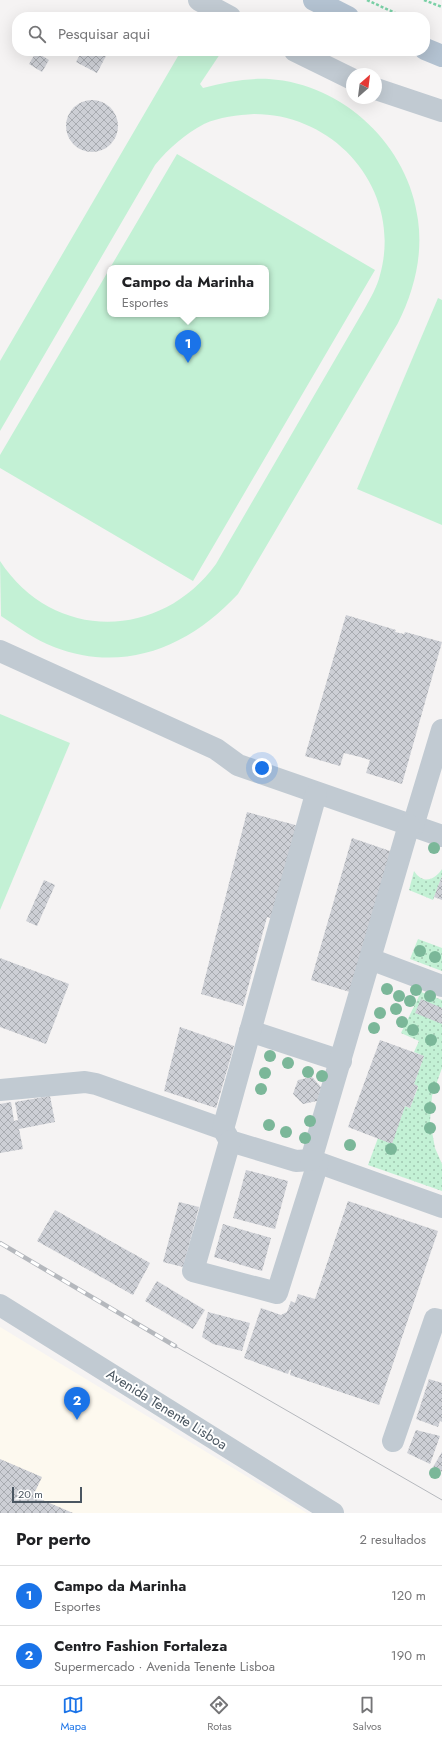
<!DOCTYPE html>
<html lang="pt">
<meta charset="utf-8">
<style>
:root{--surface:#fff;--page:#f6f6f6;--text:#202124;--muted:#757577;--line:#e0e0e0;--accent:#1a73e8}
body{margin:0;font-family:Jost,sans-serif;background:var(--page);color:var(--text)}
.compass{position:absolute;left:346px;top:68px;width:36px;height:36px;border-radius:50%;background:var(--surface);box-shadow:0 4px 16px #0002;rotate:28deg}
.scale{position:absolute;left:12px;bottom:10px;width:70px;box-sizing:border-box;padding-left:4px;border:2px solid #4a5661;border-top:0;font-size:11px;line-height:14px;white-space:nowrap;color:#4a5661;-webkit-text-stroke:3px #fff;paint-order:stroke}
.you{position:absolute;left:262px;top:768px;width:14px;height:14px;margin:-10px;border:3px solid #fff;border-radius:50%;background:#1a73e8;box-shadow:0 0 0 6px #1a73e833}
.badge{display:grid;place-items:center;width:26px;height:26px;border-radius:50%;background:var(--accent);color:#fff;font-size:13px;font-weight:700}
.pin{position:absolute;translate:-50% -33px;filter:drop-shadow(0 1px 2px #0008)}
.pin::after{content:'';position:absolute;top:21px;width:14px;height:12px;background:inherit;clip-path:polygon(0 0,100% 0,50% 100%)}
.popup{position:absolute;left:107px;top:265px;width:162px;height:52px;box-sizing:border-box;display:grid;place-content:center;border-radius:8px;background:var(--surface);filter:drop-shadow(0 1px 3px #0005);font-size:13px;white-space:nowrap;color:var(--muted)}
.popup b{font-size:15px;color:var(--text)}
.popup::after{content:'';position:absolute;left:50%;top:100%;margin-left:-8px;border:8px solid transparent;border-top-color:var(--surface)}
.list{margin:0;padding:0;list-style:none}
h2{display:flex;justify-content:space-between;align-items:center;height:52px;margin:0;padding:0 16px;font-size:17px}
h2 small{font-size:13px;font-weight:400;color:var(--muted)}
.list li{display:grid;grid-template-columns:26px 1fr auto;gap:12px;align-items:center;box-sizing:border-box;height:60px;padding:0 16px;border-top:1px solid var(--line)}
.list b{display:block;font-size:15px;white-space:nowrap}
.list p{margin:0;font-size:13px;white-space:nowrap;color:var(--muted)}
.list em{font-size:13px;font-style:normal;color:var(--muted)}
.icon{flex:none;width:22px;height:22px;fill:none;stroke:currentColor;stroke-width:2;stroke-linecap:round;stroke-linejoin:round}
.map{position:relative;flex:none;width:442px;height:1513px;overflow:hidden}
.search{position:absolute;background:var(--surface);box-shadow:0 4px 16px #0002;left:12px;right:12px;top:12px;height:44px;display:flex;align-items:center;gap:10px;box-sizing:border-box;padding:0 14px;border-radius:16px;color:var(--muted);font-size:15px}
.sheet{height:172px;background:var(--surface)}
nav{display:flex;justify-content:space-around;align-items:center;box-sizing:border-box;height:56px;border-top:1px solid var(--line);background:var(--surface);font-size:11px;color:var(--muted)}
nav a{display:grid;justify-items:center;gap:2px}
nav .on{color:var(--accent)}
.map>svg:first-child{display:block}
.commercial{fill:#fdf9ef}
.grass{fill:url(#grass-dots)}
.park{fill:#c3f1d5}
.building{fill:url(#building-cross-hatch)}
.lines{fill:none;stroke-linecap:round;stroke-linejoin:round}
.path{stroke:#7ad0a6;stroke-width:2.5;stroke-dasharray:3 2;stroke-linecap:butt}
.minor{stroke:#c1cad2;stroke-width:22}
.major{stroke:#b3c2d1;stroke-width:22}
.tram{stroke:#b5b8bd;stroke-width:1}
.rail-casing{stroke:#b5b8bd;stroke-width:4.5}
.rail{stroke:#fff;stroke-width:3;stroke-dasharray:9;stroke-linecap:butt}
.tree{fill:#7bb799}
.labels{text-anchor:middle;stroke-width:4;stroke-linejoin:round;paint-order:stroke}
.street-label{font-size:14px;fill:#4a5661;stroke:#fff}
</style>
<div class="map">
<svg width="442" height="1513" viewBox="0 0 442 1513">
<defs>
<pattern id="grass-dots" width="8" height="8" patternUnits="userSpaceOnUse"><rect width="8" height="8" fill="#c3f1d5"/><path d="M2 2h.1M6 6h.1" fill="none" stroke="#a0c6b0" stroke-width="1.8" stroke-linecap="round"/></pattern>
<pattern id="building-cross-hatch" width="8" height="8" patternUnits="userSpaceOnUse"><rect width="8" height="8" fill="#cdcfd5"/><path d="M0 0l8 8M0 8l8-8" fill="none" stroke="#a8abb0"/></pattern>
</defs>
<rect width="100%" height="100%" fill="#f5f3f3"/>
<polygon class="commercial" points="0,1327 307,1513 0,1513"/>
<g class="grass">
<path d="M 442,869 L 442,876 L 433,900 L 409,890 L 414,871 C 423,885 435,880 442,869 Z"/>
<polygon points="418,939 442,948 442,971 410,959"/>
<polygon points="421,992 442,1000 442,1068 432,1096 430,1121 435,1148 442,1164 442,1191 368,1165 378,1138 392,1143 405,1106 410,1108 418,1087 414,1084 424,1056 414,1052 419,1041 401,1033"/>
</g>
<g class="park">
<path d="M 181,51 L 222,51 L 200,84 L 203,88 C 225,82 247,78 269,79 C 344,84 409,146 418,220 C 423,256 414,291 398,323 L 238,594 C 189,647 124,674 54,647 C 35,640 18,627 1,616 L 0,561 C 53,642 160,641 216,564 L 365,308 C 371,297 377,287 380,275 C 403,192 338,114 254,114 C 238,115 219,117 204,124 C 185,134 169,148 155,165 L 0,431 L 0,361 Z"/>
<polygon points="177,154 375,270 193,581 0,468 0,455 110,268 110,314 266,314 266,268 110,268"/>
<polygon points="438,298 442,300 442,525 357,489"/>
<polygon points="0,714 70,743 0,910"/>
</g>
<g class="building">
<polygon points="82,51 101,51 107,54 97,73 76,62"/>
<polygon points="36,52 49,60 42,72 29,64"/>
<circle cx="92" cy="126" r="26"/>
<polygon points="346,615 396,630 395,632 404,634 405,632 442,642 402,784 366,773 370,760 360,757 344,753 340,766 305,756"/>
<polygon points="247,812 299,826 274,919 267,917 243,1006 201,994"/>
<polygon points="352,838 393,852 353,993 311,980"/>
<polygon points="442,876 442,900 434,897"/>
<polygon points="44,880 55,885 37,926 26,921"/>
<polygon points="0,958 69,984 46,1044 0,1027"/>
<polygon points="421,999 442,1008 442,1024 415,1013"/>
<polygon points="180,1027 234,1046 216,1108 164,1091"/>
<polygon points="380,1040 424,1056 414,1084 418,1086 410,1108 405,1106 392,1144 348,1127"/>
<polygon points="312,1077 321,1087 317,1101 303,1104 293,1094 298,1080"/>
<polygon points="50,1096 55,1122 19,1129 23,1149 0,1153 0,1104 11,1102 14,1121 18,1120 15,1102"/>
<polygon points="246,1170 288,1181 275,1229 233,1218"/>
<polygon points="348,1201 438,1231 379,1405 290,1375 291,1370 290,1369 288,1374 244,1358 261,1308 281,1315 287,1312 291,1301 295,1303 298,1294 315,1299"/>
<polygon points="179,1202 199,1207 183,1267 163,1262"/>
<polygon points="55,1210 150,1263 133,1295 37,1241"/>
<polygon points="223,1224 271,1238 262,1271 214,1257"/>
<polygon points="157,1281 205,1310 193,1329 145,1301"/>
<polygon points="208,1312 250,1323 242,1351 213,1344 202,1337"/>
<polygon points="429,1379 442,1383 442,1422 440,1421 438,1427 416,1419"/>
<polygon points="416,1430 440,1436 430,1464 407,1453"/>
<polygon points="442,1452 442,1472 433,1467"/>
<polygon points="0,1459 42,1477 33,1496 73,1513 0,1513"/>
</g>
<g class="lines">
<g class="path">
<polyline points="367,0 404,17"/>
<polyline points="424,0 442,7"/>
</g>
<g class="minor">
<polyline points="199,0 230,17"/>
<polyline points="295,51 352,79"/>
<polyline points="376,89 442,111"/>
<polyline points="0,651 216,749 238,765 442,836"/>
<polyline points="413,826 442,730"/>
<polyline points="370,959 442,986"/>
<polyline points="250,1031 341,1061"/>
<polyline points="0,1090 85,1082 96,1084 223,1129 230,1141 296,1161 311,1160 442,1207"/>
<polyline points="223,1129 316,794"/>
<polyline points="230,1141 193,1271 277,1293 318,1163"/>
<polyline points="311,1160 409,825"/>
<polyline points="0,1305 333,1513"/>
<polyline points="393,1441 435,1319 442,1321"/>
</g>
<g class="major">
<polyline points="314,0 348,17"/>
<polyline points="425,49 442,56"/>
</g>
<polyline class="tram" points="175,1346 442,1500"/>
<defs>
<polyline id="rail" points="0,1243 175,1346"/>
</defs>
<use href="#rail" class="rail-casing"/>
<use href="#rail" class="rail"/>
</g>
<g class="tree">
<circle cx="434" cy="848" r="6"/>
<circle cx="420" cy="951" r="6"/>
<circle cx="435" cy="957" r="6"/>
<circle cx="387" cy="989" r="6"/>
<circle cx="416" cy="990" r="6"/>
<circle cx="399" cy="996" r="6"/>
<circle cx="430" cy="996" r="6"/>
<circle cx="410" cy="1001" r="6"/>
<circle cx="396" cy="1009" r="6"/>
<circle cx="380" cy="1013" r="6"/>
<circle cx="402" cy="1022" r="6"/>
<circle cx="374" cy="1028" r="6"/>
<circle cx="413" cy="1030" r="6"/>
<circle cx="431" cy="1040" r="6"/>
<circle cx="270" cy="1056" r="6"/>
<circle cx="288" cy="1063" r="6"/>
<circle cx="308" cy="1072" r="6"/>
<circle cx="265" cy="1073" r="6"/>
<circle cx="322" cy="1076" r="6"/>
<circle cx="434" cy="1088" r="6"/>
<circle cx="261" cy="1089" r="6"/>
<circle cx="430" cy="1108" r="6"/>
<circle cx="310" cy="1121" r="6"/>
<circle cx="269" cy="1125" r="6"/>
<circle cx="430" cy="1128" r="6"/>
<circle cx="286" cy="1132" r="6"/>
<circle cx="305" cy="1138" r="6"/>
<circle cx="350" cy="1145" r="6"/>
<circle cx="391" cy="1149" r="6"/>
<circle cx="435" cy="1473" r="6"/>
</g>
<g class="labels">
<g class="street-label">
<text transform="translate(167 1409) rotate(32)" y="5">Avenida Tenente Lisboa</text>
</g>
</g>
</svg>
<svg class="compass" viewBox="-18 -18 36 36"><path d="M0-13l5 13h-10z" fill="#e53935"/><path d="M0 13l5-13h-10z" fill="#757577"/></svg>
<div class="scale">20 m</div>
<div class="you"></div>
<div class="pin badge" style="left:188px;top:363px">1</div>
<div class="popup"><b>Campo da Marinha</b>Esportes</div>
<div class="pin badge" style="left:77px;top:1420px">2</div>
<div class="search"><svg class="icon" aria-label="search" viewBox="0 0 24 24"><circle cx="10" cy="10" r="6"/><path d="M15 15l6 6"/></svg>Pesquisar aqui</div>
</div>
<section class="sheet">
<h2>Por perto<small>2 resultados</small></h2>
<ul class="list">
<li><span class="badge">1</span><div><b>Campo da Marinha</b><p>Esportes</p></div><em>120 m</em></li>
<li><span class="badge">2</span><div><b>Centro Fashion Fortaleza</b><p>Supermercado · Avenida Tenente Lisboa</p></div><em>190 m</em></li>
</ul>
</section>
<nav>
<a class="on"><svg class="icon" aria-label="map" viewBox="0 0 24 24"><path d="M3 6l6-2 6 2 6-2v14l-6 2-6-2-6 2zM9 4v14M15 6v14"/></svg>Mapa</a>
<a><svg class="icon" aria-label="directions" viewBox="0 0 24 24"><path d="M12 3l9 9-9 9-9-9zM9 14v-3h6M13 9l2 2-2 2"/></svg>Rotas</a>
<a><svg class="icon" aria-label="saved" viewBox="0 0 24 24"><path d="M7 4h10v16l-5-4-5 4z"/></svg>Salvos</a>
</nav>
